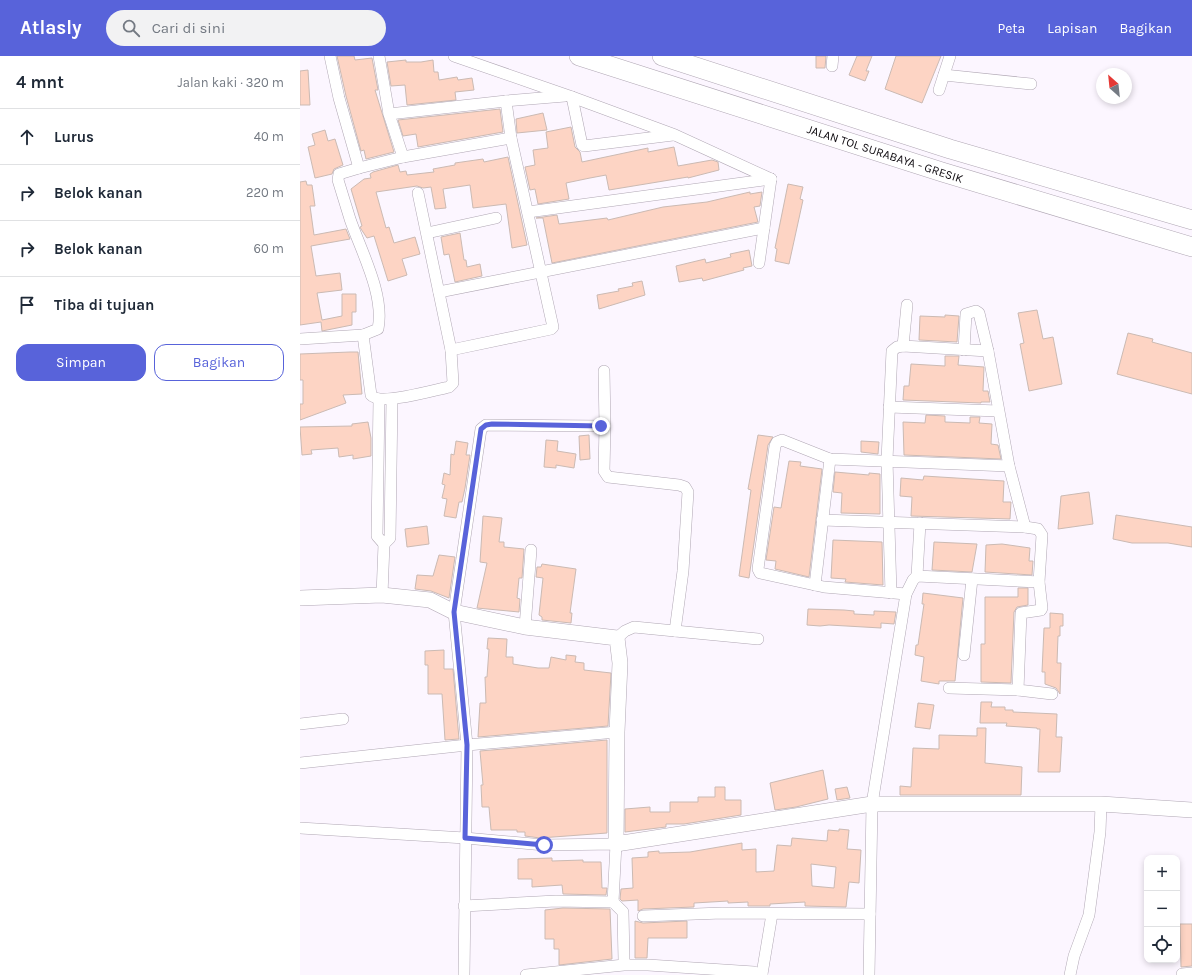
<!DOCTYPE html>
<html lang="id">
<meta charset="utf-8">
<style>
:root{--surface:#fff;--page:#f2f2f3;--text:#1f2937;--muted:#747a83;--line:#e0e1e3;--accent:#5863da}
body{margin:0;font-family:Karla,sans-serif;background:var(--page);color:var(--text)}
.controls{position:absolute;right:12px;bottom:12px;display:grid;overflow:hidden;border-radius:8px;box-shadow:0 2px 6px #0003}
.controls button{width:36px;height:36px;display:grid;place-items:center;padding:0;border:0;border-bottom:1px solid var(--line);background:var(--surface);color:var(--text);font:20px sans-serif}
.compass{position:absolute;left:796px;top:12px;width:36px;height:36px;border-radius:50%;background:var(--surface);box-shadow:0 2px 6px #0003;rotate:333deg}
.stop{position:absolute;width:12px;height:12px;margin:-9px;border:3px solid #5863da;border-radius:50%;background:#fff}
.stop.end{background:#5863da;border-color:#fff;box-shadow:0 1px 4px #0008}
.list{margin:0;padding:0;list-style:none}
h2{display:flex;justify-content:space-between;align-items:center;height:52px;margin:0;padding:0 16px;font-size:17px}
h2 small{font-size:13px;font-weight:400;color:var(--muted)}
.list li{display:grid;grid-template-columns:26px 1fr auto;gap:12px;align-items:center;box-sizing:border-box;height:56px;padding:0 16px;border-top:1px solid var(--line)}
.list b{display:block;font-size:15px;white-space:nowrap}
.list em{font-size:13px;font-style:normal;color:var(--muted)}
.actions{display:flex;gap:8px;padding:12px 16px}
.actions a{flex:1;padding:9px 0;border:1px solid var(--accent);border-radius:12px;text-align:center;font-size:14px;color:var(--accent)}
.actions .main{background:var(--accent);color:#fff}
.icon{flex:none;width:22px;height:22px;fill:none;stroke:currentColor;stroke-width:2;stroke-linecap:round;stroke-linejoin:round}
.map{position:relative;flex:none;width:892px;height:919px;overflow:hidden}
header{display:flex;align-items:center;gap:24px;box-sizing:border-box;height:56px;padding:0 20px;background:var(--accent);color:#fff}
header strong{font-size:19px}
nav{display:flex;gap:22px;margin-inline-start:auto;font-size:14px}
.search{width:280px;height:36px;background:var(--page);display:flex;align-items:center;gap:10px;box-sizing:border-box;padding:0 14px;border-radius:22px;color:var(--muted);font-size:15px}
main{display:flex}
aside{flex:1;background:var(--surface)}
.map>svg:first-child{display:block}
.building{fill:#fdd4c4;stroke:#cbbab3;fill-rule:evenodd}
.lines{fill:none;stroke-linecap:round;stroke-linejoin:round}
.street-casing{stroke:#b0a7b4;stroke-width:12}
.secondary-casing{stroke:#b0a7b4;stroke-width:16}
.highway-casing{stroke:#b0a7b4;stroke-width:20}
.street{stroke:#fff;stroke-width:11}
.secondary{stroke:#fff;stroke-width:15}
.highway{stroke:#fff;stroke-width:19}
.route{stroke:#5863da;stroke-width:5}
.labels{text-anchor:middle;stroke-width:4;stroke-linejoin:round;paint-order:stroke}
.street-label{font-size:12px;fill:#100c11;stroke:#fff}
</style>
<header>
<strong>Atlasly</strong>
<div class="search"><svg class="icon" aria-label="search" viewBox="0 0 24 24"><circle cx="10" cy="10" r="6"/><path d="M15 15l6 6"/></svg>Cari di sini</div>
<nav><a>Peta</a><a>Lapisan</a><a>Bagikan</a></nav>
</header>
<main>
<aside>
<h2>4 mnt<small>Jalan kaki · 320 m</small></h2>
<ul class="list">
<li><svg class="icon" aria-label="ahead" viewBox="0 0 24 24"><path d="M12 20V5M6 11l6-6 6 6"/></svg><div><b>Lurus</b></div><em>40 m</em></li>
<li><svg class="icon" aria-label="right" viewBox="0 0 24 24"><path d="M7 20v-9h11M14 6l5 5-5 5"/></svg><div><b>Belok kanan</b></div><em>220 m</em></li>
<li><svg class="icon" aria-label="right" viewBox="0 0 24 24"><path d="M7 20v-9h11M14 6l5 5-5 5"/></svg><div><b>Belok kanan</b></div><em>60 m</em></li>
<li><svg class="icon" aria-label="arrive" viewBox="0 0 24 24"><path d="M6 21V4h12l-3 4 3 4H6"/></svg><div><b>Tiba di tujuan</b></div></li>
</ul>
<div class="actions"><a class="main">Simpan</a><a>Bagikan</a></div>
</aside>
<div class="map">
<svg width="892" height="919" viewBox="0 0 892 919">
<rect width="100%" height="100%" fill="#fcf6ff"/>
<g class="building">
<polygon points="37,0 54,0 55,4 72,2 78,34 75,34 94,96 66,103 64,94 61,95 46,40"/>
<polygon points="516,0 526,0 525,12 516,12"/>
<polygon points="557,0 572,0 566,15 569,15 565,25 549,19"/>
<polygon points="596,0 641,0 622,47 585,33"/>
<polygon points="106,4 106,6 121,6 133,4 134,16 138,16 139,24 157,21 158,24 172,22 174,34 155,36 156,44 107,49 105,29 91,30 87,6"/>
<polygon points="8,14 10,49 0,49 0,15"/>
<polygon points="200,53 203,76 118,91 116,78 103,80 98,64"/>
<polygon points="243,57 247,74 217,77 216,63"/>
<polygon points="271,71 275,91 280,96 282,106 348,92 348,96 374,91 378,110 412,104 418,106 419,114 388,122 388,121 309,134 306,119 290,122 266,127 269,143 238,148 235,133 230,134 225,111 235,109 233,94 248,92 246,76"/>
<polygon points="25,74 28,85 35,83 43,109 34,113 32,118 15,122 8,91 15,89 12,78"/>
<polygon points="208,101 227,189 212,192 206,148 173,152 170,129 143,133 146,152 135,153 131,131 123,132 117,130 76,136 86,172 89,171 94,187 115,181 120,198 102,203 107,219 88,225 74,180 67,182 61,173 60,171 62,170 51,133 64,123 71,122 70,118 73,116 98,109 100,116 106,115 107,119 134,116 133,113 155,109 155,107 183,103 184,106"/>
<polygon points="6,125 7,129 12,129 15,150 10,150 14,179 46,173 50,183 11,190 16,220 40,217 42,234 17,237 22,264 42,260 42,238 56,238 56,256 52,256 52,269 22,275 21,266 0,269 0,126"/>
<polygon points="488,128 503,131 500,143 503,144 489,208 475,205 477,193 475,192"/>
<polygon points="450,136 450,138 462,136 460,150 454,151 458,166 252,207 243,162 236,162 257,159 259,168 307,162 308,164 363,151 407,146"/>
<polygon points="160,177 164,204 166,204 167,211 180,208 182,220 155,226 149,198 144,199 141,181"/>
<polygon points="449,194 452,210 443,212 444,214 403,225 402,222 379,226 376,210 405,203 406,207 431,201 430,198"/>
<polygon points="342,225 345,239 299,253 297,239 319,235 318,233 333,230 332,227"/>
<polygon points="737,254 743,283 753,281 762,328 729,335 720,288 724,287 718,257"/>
<polygon points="645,259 659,260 657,286 619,284 620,260 645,261"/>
<polygon points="828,277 853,283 852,286 892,297 892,338 817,318"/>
<polygon points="50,296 58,296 62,338 43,339 46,347 0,364 0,348 3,348 3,324 0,324 0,298"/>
<polygon points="645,300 659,300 658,309 684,311 683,335 688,335 690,346 681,346 681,347 603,344 604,330 609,330 611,308 645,310"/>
<polygon points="626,359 645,360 645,366 670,367 670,361 680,361 679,367 692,368 691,388 698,389 701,403 604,399 603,366 625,367"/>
<polygon points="68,366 71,382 71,400 53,403 53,399 39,401 38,392 11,394 12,398 2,399 0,371 52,370 52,368"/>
<polygon points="289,379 290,403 280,404 279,380"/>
<polygon points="458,379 473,381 468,389 449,522 439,520 451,434 448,433"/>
<polygon points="246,384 258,385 257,395 276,398 274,412 256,409 256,412 244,411"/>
<polygon points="156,385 168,387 166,399 170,399 165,432 162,446 159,446 156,462 144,460 147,443 142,442 145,429 142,428 144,417 150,419 151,398 154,399"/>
<polygon points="561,385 579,386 578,398 561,396"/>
<polygon points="489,405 501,406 500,410 522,413 509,521 475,513 476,505 466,504 474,451 481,452"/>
<polygon points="535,416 569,419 569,417 580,418 580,458 541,457 542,437 533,436"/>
<polygon points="624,420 704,425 703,446 711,446 710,463 611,460 612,441 600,440 601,422 623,424"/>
<polygon points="789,436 793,468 758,473 761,440"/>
<polygon points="816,459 892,471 892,491 868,487 832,487 813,483"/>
<polygon points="183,460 202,462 199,486 204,486 204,491 224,493 222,522 219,522 217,542 220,543 219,556 177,552 187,507 180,506"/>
<polygon points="127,470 129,488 107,491 105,473"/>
<polygon points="533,484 582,486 583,529 545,526 546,523 531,522"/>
<polygon points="634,486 677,488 672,516 632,514"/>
<polygon points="702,488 730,492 729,505 733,505 732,519 685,516 686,489"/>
<polygon points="139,499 155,501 149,542 131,535 115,533 117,519 133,520"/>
<polygon points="242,508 276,513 270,557 272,557 271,567 242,564 242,561 239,559 243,522 236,521 237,511 241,511"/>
<polygon points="718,532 728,532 728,549 717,551 714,556 711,627 681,626 681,588 685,588 685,541 718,541"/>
<polygon points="623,537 663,542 655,625 639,625 639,628 621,625 624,601 615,599 616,589 618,589 624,548 622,548"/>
<polygon points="508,553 544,554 554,555 554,558 574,559 574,555 596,556 594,568 581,567 581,572 529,569 520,570 507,569"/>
<polygon points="750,557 763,558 763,570 760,570 760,580 758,580 757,607 761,607 760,638 756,632 745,628 745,616 742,616 744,572 750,572"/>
<polygon points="188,582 207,583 206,601 213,601 213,608 238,612 249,612 251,601 266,604 266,599 276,600 275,606 284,607 284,614 311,617 308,670 178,681 180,647 186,647 185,621 187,621 189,593 187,593"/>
<polygon points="144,594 144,613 153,613 159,683 145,684 142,638 128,638 128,609 125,609 125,595"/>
<polygon points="681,646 692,646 691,651 705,651 705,654 713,654 713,656 757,658 756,681 762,681 760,716 738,716 740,673 737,673 737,672 706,670 707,667 680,667"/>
<polygon points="618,647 634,649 630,673 615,671"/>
<polygon points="677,672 686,672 685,707 722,711 721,739 600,739 600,730 611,731 613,692 639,693 639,679 677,680"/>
<polygon points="307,684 307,777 240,782 225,780 225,776 217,776 217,774 191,774 189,751 182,751 181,729 183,729 180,695"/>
<polygon points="523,714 528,743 496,751 475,754 470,727"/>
<polygon points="415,731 425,731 425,744 441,744 441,759 384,768 366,768 366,771 325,776 325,753 350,751 350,756 370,756 370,746 398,746 398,741 415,741"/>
<polygon points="547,731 550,742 537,744 535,733"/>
<path d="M 539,773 L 549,774 L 547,793 L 561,794 L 559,827 L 549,826 L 546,851 L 505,850 L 505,846 L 470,848 L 470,850 L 448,850 L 448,846 L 428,847 L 428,845 L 394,847 L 394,851 L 343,853 L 338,855 L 338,844 L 322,845 L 320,843 L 321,833 L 333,832 L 332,802 L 348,801 L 348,796 L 359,795 L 359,797 L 390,796 L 442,787 L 442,794 L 456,793 L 456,816 L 474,815 L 477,789 L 491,790 L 492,782 L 527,785 L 528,774 L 539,775 ZM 511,808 L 536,811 L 534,832 L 512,830 Z"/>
<polygon points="252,802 252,805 283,804 283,806 301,806 302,832 307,832 306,839 263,838 262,829 232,831 232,823 218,823 218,803"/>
<polygon points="263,852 310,853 312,903 259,909 259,893 254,893 254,883 245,883 245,854"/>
<polygon points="335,865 343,867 387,865 387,882 348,882 347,902 335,902"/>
<polygon points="880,868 892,868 892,910 881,911"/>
</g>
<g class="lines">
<defs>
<g id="street">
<polyline points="30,0 39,42 59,112 103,101 211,82"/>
<polyline points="79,0 89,58 103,101"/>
<polyline points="154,0 272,41 375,79 471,123"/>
<polyline points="532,10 533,0"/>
<polyline points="644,19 731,28"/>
<polyline points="639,34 650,0"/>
<polyline points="272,41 282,89 284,90 373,79"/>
<polyline points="89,58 206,45 265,40"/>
<path d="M 59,112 L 39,118 L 38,124 C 42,137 46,150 50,163 C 61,195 85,239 78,273 L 63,279 L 71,339 C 80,350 134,334 149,331 L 153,327 L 151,294 L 118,137"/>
<polyline points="228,156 471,123"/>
<polyline points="127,177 196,162"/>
<polyline points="459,207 471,123"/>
<polyline points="139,236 464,172"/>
<polyline points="0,283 63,279"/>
<polyline points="603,290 607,249"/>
<polyline points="151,294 251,273 253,271 211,82 206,45"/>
<polyline points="664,294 666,258 676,255 679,257 688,295 709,410 725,471"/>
<polyline points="304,315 305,370"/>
<polyline points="79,344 77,480 84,488 90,482 92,343"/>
<polyline points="589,351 698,355"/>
<polyline points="522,464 725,471 738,473 742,479 739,526 742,552 741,554 721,557 718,634 752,638"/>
<polyline points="617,520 620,467"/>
<polyline points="515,529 530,403"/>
<polyline points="591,537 587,404 592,295 597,291 603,290 688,295"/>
<polyline points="606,538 524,531 460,517 458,513 475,390 477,386 482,384 530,403 709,410"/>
<polyline points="82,539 84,488"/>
<polyline points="225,571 231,494"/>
<polyline points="375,575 458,583"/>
<polyline points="664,599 672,523"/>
<polyline points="649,632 718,634"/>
<polyline points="0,668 43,663"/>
<polyline points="0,707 167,689 317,676"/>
<polyline points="0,772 165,782 244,789 316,788 313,846 256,845 164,850"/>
<polyline points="313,846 323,856 324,905"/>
<polyline points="343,860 422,857 570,858"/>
<polyline points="462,918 472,858"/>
<polyline points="882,918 892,917"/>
<polyline points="164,919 167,689 154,556 181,373 186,369 305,370 304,415 308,421 379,429 385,431 388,436 383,515 375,575 334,571 325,575 317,582"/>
<polyline points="226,919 324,909 348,909 454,916 462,919"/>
<polyline points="569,919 572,748 606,538 613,524 617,520 739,526"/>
<polyline points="770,919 774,900 789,859 800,776 801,748"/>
</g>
<polyline id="secondary" points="0,542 82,539 130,544 154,556 225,571 317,582 320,607 317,676 316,788 572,748 801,748 892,754"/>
<g id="highway">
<polyline points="279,0 642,116 892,191"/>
<polyline points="362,0 650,93 892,164"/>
</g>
</defs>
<use href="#street" class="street-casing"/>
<use href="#secondary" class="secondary-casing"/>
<use href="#highway" class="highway-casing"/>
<use href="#street" class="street"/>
<use href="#secondary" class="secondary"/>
<use href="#highway" class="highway"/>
</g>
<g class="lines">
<polyline class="route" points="244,789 165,782 167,689 154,556 181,373 186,369 192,368 301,370"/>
</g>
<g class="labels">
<g class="street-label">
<text transform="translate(585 98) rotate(18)" y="4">JALAN TOL SURABAYA - GRESIK</text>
</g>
</g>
</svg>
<div class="controls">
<button>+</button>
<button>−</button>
<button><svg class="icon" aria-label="locate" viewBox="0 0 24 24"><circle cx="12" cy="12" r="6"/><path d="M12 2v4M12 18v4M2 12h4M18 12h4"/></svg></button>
</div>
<svg class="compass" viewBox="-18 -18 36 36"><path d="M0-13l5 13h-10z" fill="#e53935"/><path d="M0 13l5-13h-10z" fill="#747a83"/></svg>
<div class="stop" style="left:244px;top:789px"></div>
<div class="stop end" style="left:301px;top:370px"></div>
</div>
</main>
